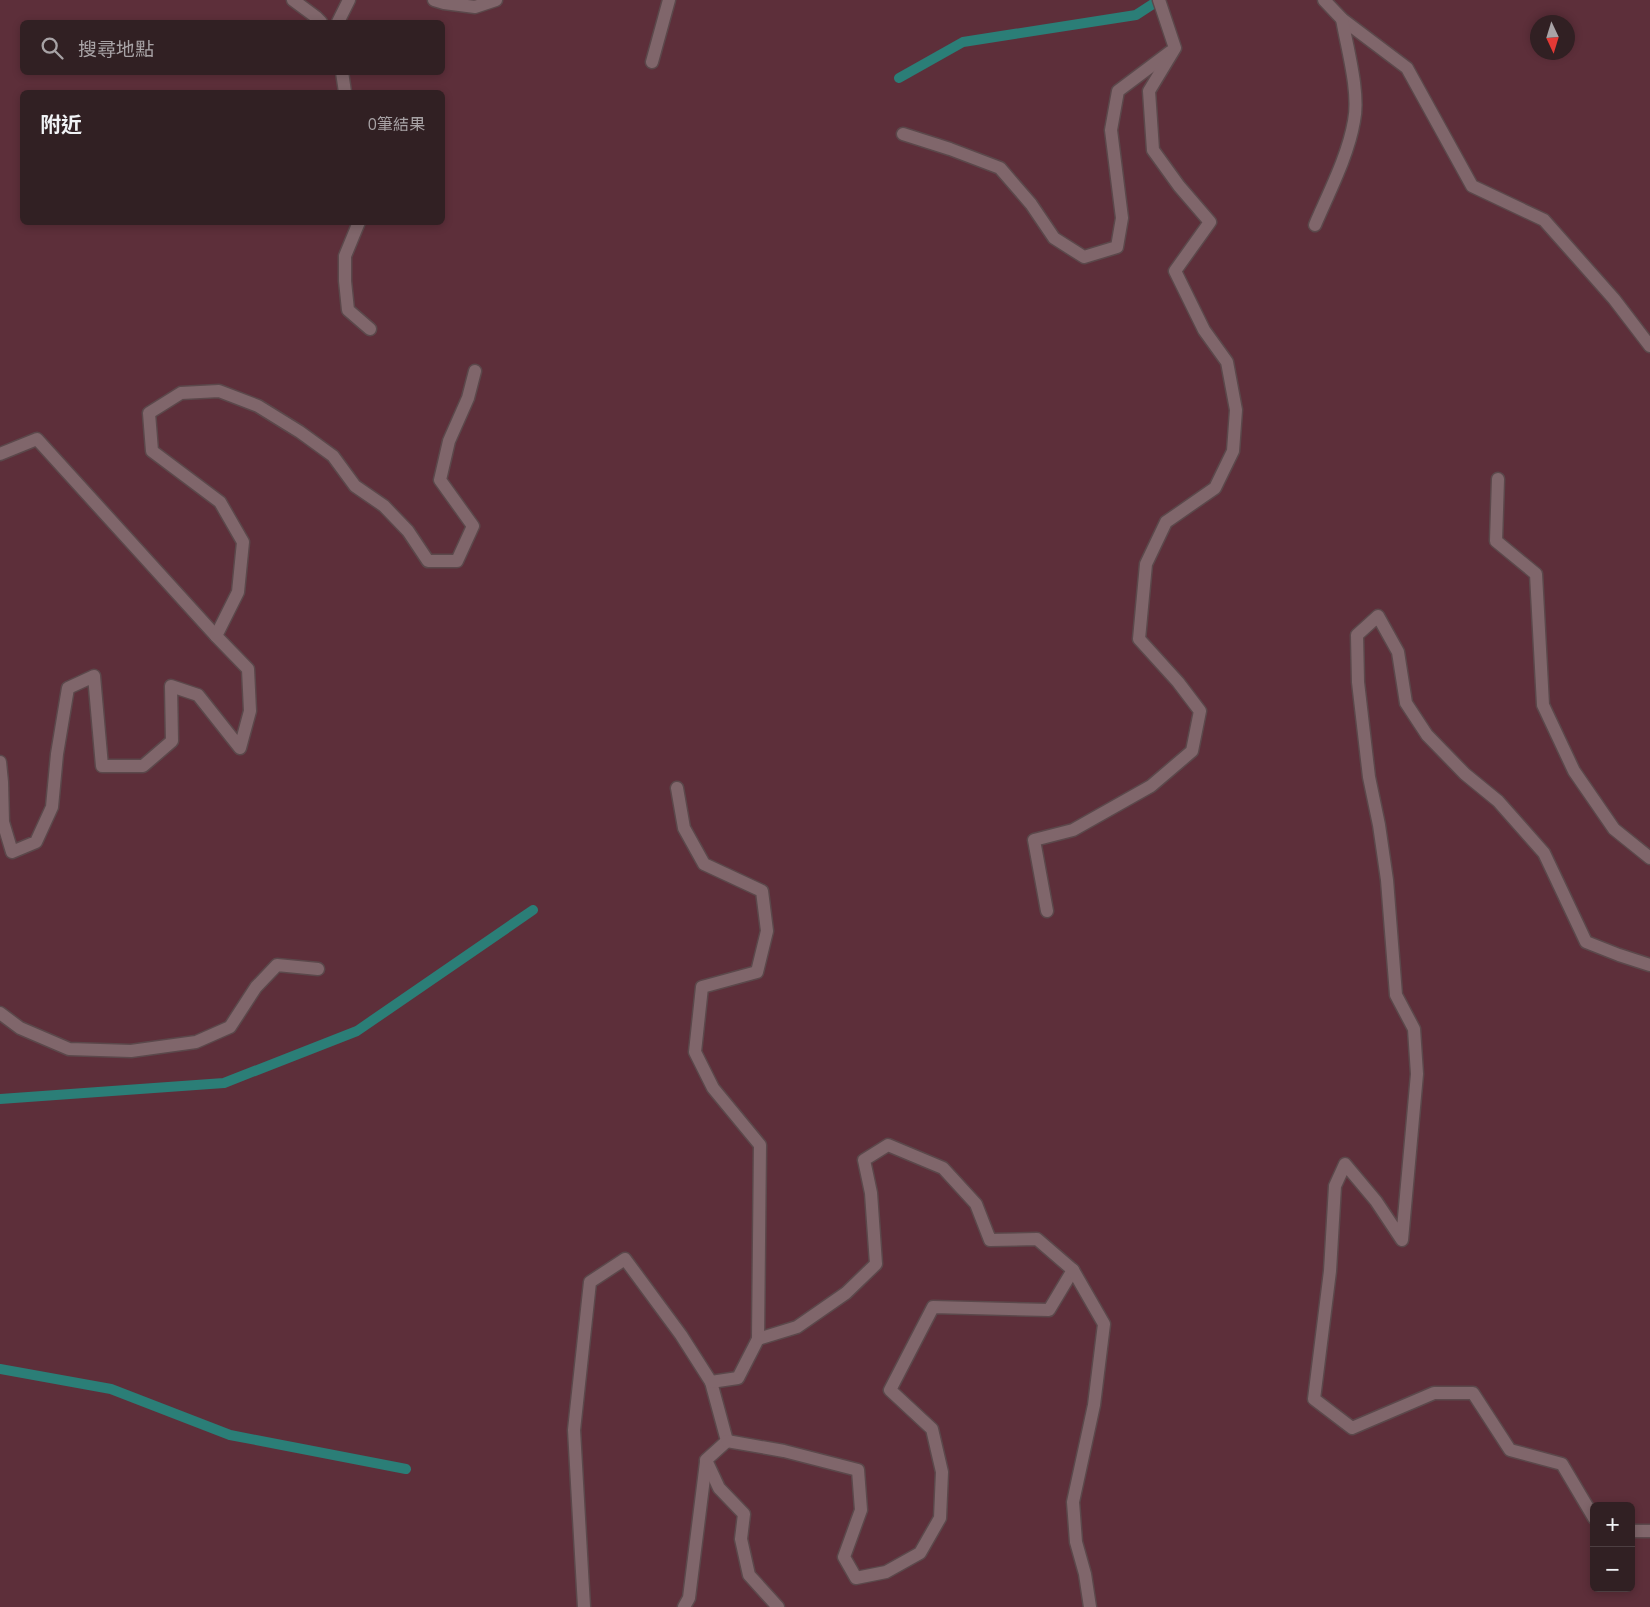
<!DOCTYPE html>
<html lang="zh-TW">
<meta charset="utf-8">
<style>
:root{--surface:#312023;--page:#39282b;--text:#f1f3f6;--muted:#a8a3a6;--line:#4c3e41}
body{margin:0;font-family:"Open Sans","Noto Sans TC",sans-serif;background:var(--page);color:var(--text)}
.controls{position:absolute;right:15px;bottom:15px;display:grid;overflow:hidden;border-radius:8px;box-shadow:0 2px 8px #0003}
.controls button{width:45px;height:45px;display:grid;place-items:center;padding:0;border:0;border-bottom:1px solid var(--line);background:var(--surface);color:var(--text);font:25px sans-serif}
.compass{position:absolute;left:1530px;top:15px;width:45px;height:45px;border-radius:50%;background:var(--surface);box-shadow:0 2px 8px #0003;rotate:176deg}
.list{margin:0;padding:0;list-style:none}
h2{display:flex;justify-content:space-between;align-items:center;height:65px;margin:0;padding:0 20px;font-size:21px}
h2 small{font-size:16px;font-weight:400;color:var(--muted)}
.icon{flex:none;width:28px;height:28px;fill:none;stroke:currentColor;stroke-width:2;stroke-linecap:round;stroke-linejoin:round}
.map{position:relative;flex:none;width:1650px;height:1607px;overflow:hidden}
.search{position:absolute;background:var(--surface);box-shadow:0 2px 8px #0003;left:20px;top:20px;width:425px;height:55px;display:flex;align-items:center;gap:12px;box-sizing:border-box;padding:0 18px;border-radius:8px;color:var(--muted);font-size:19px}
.panel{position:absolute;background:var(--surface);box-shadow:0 2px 8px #0003;left:20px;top:90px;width:425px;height:135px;border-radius:8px}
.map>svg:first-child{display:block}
.green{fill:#5d2f3a;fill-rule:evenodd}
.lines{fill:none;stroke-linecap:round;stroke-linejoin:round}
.stream{stroke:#2b7e77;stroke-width:10}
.minor-casing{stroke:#5b484b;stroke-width:15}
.minor{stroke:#80666b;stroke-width:12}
</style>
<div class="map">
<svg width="1650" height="1607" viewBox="0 0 1650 1607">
<rect width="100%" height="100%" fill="#412b2f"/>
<path class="green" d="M 0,0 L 1650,0 L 1650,1607 L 0,1607 ZM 22,22 L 442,22 L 442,72 L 22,72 ZM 1538,22 L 1568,22 L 1568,52 L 1538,52 ZM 22,92 L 442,92 L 442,222 L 22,222 ZM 1594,1506 L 1631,1506 L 1631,1588 L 1594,1588 Z"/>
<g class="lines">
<g class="stream">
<polyline points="899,78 963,42 1136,15 1159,0"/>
<polyline points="0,1099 224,1083 357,1031 533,910"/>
<polyline points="0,1369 111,1389 230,1435 406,1469"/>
</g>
<defs>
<g id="minor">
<polyline points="293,0 316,17 321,22"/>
<polyline points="434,0 444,3 475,7 496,0"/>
<polyline points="1324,0 1342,19 1407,68 1472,186 1544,220 1614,299 1650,346"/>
<polyline points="338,22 349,0"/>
<polyline points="652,62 669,0"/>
<polyline points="342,72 345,92"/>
<polyline points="903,134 950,149 1000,168 1031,204 1054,238 1084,257 1117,247 1122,218 1111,130 1118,91 1170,52"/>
<polyline points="359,222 345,256 345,281 348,310 370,329"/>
<path d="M 1315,225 C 1329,192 1348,156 1354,121 C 1360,93 1347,48 1342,19"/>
<polyline points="0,454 37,439 216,636"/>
<polyline points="1498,479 1496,541 1536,574 1543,705 1574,771 1614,829 1650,858"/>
<polyline points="0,762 2,782 3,822 12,852 36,842 52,807 57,754 68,688 94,676 102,766 143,766 172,741 171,686 198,695 240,748 250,711 248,669 216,636 238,592 243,542 220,502 152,451 149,413 181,393 219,391 258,406 300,432 333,456 355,486 384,506 408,531 428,561 457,561 473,526 440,480 449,441 468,398 475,371"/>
<polyline points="677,788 684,828 704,864 762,891 767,931 757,972 702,987 695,1052 713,1088 760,1145 758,1339"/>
<polyline points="1047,911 1034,840 1073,830 1151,786 1192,751 1200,711 1178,682 1139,639 1146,564 1166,522 1215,488 1233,451 1236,410 1227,362 1204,330 1175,271 1210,222 1179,186 1153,150 1149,91 1175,48 1159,0"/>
<polyline points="0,1013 20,1028 69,1049 131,1051 196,1042 230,1027 256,987 277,965 318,969"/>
<polyline points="711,1382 727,1441 706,1460 719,1488 744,1514 741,1539 749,1575 778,1607"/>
<polyline points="727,1441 784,1451 858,1470 861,1510 844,1557 856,1578 886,1572 920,1553 940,1518 942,1472 932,1429 890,1390 933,1307 1049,1310 1073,1270"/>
<polyline points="1594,1518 1562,1464 1510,1450 1473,1393 1434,1393 1352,1428 1314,1399 1330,1271 1335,1186 1345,1164 1376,1201 1402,1240 1417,1074 1414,1029 1396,995 1387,880 1379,825 1369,777 1358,682 1357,635 1378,616 1398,652 1406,703 1427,735 1465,774 1498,801 1544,853 1586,942 1619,955 1650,965"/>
<polyline points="1631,1531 1650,1531"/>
<polyline points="584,1607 574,1430 590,1282 625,1259 681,1335 711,1382 738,1378 758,1339 797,1327 846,1293 876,1264 871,1193 864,1160 888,1145 943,1168 976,1204 990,1240 1037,1239 1073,1270 1104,1324 1094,1405 1073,1502 1076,1542 1085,1574 1090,1607"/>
<polyline points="684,1607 689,1598 706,1462"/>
</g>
</defs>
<use href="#minor" class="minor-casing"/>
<use href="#minor" class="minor"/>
</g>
</svg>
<div class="controls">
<button>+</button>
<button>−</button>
</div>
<svg class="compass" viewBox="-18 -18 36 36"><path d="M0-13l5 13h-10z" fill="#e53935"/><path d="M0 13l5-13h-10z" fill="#a8a3a6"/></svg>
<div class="search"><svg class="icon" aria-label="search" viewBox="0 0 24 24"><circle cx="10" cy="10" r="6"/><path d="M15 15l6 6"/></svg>搜尋地點</div>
<section class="panel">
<h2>附近<small>0筆結果</small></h2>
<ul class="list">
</ul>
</section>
</div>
